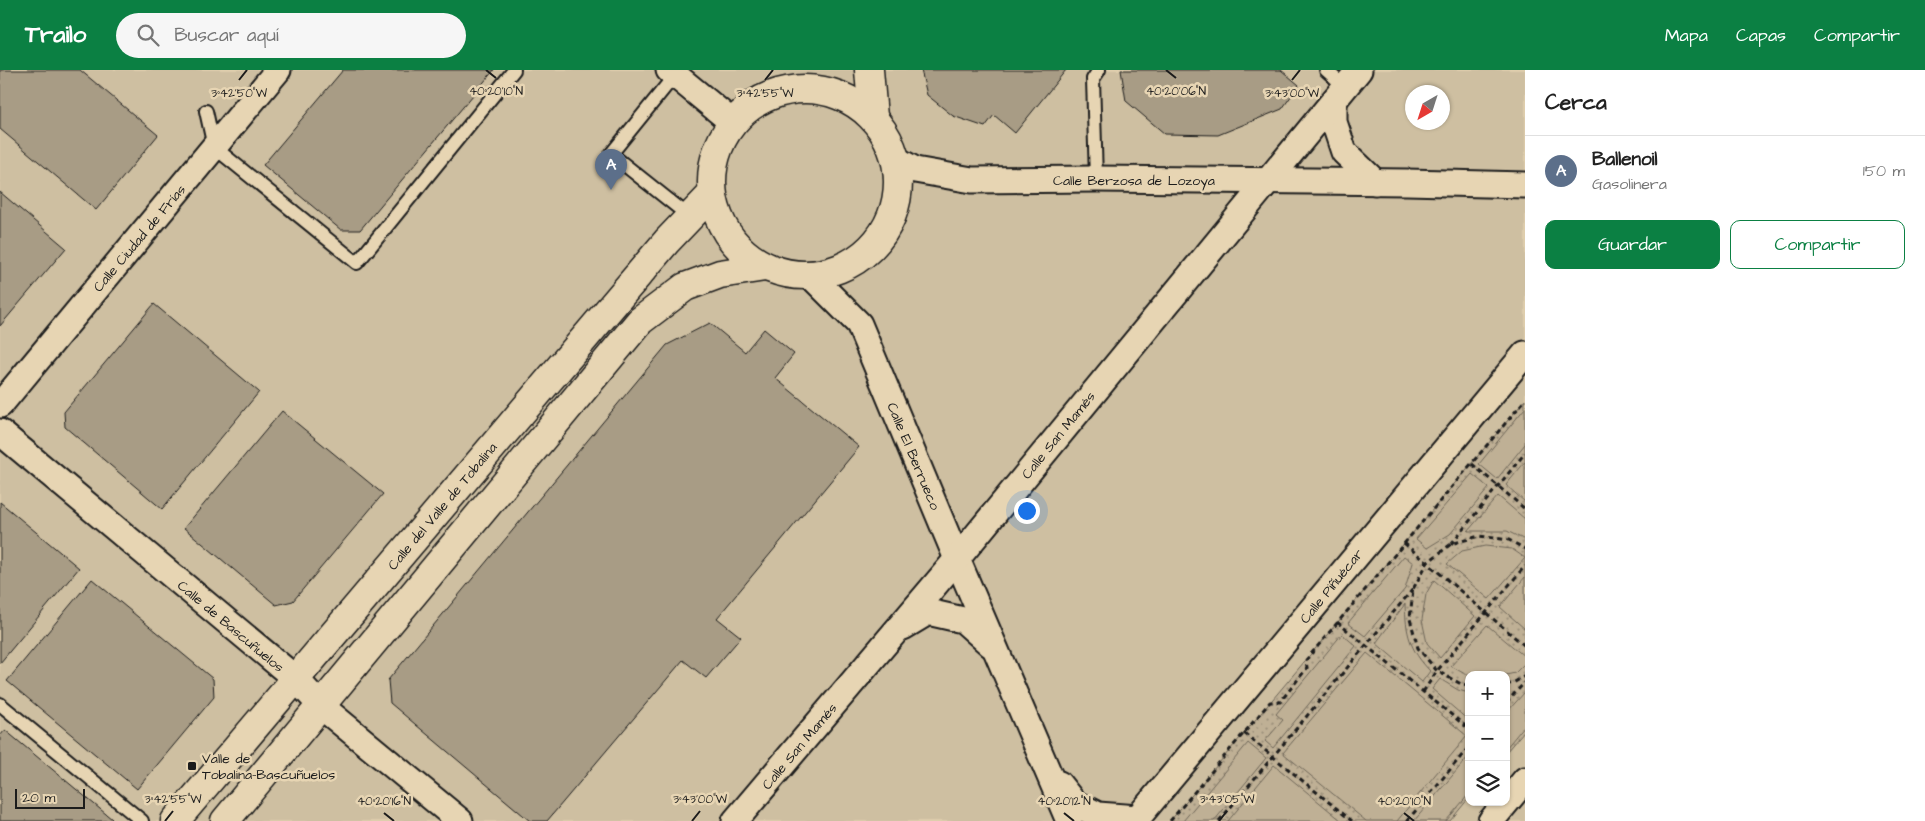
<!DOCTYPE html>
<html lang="es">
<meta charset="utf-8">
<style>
:root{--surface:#fff;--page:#f6f6f6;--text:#222;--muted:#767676;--line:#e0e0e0;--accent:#0b8043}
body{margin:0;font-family:"Architects Daughter",sans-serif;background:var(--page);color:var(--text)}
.controls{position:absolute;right:15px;bottom:15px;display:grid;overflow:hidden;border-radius:10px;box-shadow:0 1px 4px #0004}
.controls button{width:45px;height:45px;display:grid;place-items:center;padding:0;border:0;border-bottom:1px solid var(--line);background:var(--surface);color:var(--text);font:25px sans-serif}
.compass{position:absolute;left:1405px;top:15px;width:45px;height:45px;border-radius:50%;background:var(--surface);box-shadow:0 1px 4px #0004;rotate:219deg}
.scale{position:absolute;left:15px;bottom:12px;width:70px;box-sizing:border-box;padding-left:5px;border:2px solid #1c1c1c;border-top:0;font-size:14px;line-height:18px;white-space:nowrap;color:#1c1c1c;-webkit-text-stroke:4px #e7d5b3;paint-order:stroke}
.you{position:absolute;left:1026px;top:440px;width:18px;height:18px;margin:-12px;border:4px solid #fff;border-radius:50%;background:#1a73e8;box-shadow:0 0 0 8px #1a73e833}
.badge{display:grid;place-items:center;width:32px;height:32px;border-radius:50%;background:var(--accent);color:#fff;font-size:16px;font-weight:700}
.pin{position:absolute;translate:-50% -41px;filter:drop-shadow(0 1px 2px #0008)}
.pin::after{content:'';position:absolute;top:26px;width:18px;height:15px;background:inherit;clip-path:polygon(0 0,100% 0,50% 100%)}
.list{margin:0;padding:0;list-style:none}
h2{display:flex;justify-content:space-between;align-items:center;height:65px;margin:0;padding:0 20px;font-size:21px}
h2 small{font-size:16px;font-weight:400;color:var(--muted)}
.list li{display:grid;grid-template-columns:32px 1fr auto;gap:15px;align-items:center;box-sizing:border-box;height:70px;padding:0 20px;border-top:1px solid var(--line)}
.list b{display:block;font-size:19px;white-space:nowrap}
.list p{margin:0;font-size:16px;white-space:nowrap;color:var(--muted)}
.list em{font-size:16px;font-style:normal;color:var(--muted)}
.actions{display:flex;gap:10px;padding:15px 20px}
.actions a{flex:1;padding:11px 0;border:1px solid var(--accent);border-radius:10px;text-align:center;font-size:18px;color:var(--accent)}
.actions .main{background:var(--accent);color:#fff}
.icon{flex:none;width:28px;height:28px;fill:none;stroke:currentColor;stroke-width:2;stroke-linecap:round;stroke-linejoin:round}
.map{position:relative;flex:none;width:1525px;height:751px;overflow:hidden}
header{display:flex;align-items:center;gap:30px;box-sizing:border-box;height:70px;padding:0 25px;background:var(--accent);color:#fff}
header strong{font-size:24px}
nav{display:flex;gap:28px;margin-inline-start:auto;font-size:18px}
.search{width:350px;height:45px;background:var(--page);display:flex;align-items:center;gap:12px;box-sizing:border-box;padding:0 18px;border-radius:28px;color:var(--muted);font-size:19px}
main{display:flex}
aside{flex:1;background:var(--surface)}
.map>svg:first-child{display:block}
.built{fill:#cebfa1;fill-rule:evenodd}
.park{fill:url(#park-dots);stroke:#6e6658}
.garden{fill:#bfb095;stroke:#6e6658}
.building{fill:#a89c85;stroke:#1c1c1c}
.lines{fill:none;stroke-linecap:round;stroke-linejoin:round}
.lane-casing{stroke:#1c1c1c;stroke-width:16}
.street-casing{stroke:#1c1c1c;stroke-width:29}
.secondary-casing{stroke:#1c1c1c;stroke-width:31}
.path{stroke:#1c1c1c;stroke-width:3;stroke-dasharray:5 4;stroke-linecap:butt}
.lane{stroke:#e7d5b3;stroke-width:12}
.street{stroke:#e7d5b3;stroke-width:25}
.secondary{stroke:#e7d5b3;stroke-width:28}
.ticks{fill:none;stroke:#1c1c1c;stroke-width:2}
.poi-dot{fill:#1c1c1c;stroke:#e7d5b3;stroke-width:2}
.labels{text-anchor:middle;stroke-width:5;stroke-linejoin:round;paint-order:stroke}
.street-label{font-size:14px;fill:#1c1c1c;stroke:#e7d5b3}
.poi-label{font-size:14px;fill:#1c1c1c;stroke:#e7d5b3;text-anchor:start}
.ticks-label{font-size:12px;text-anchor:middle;fill:#1c1c1c;stroke:#e7d5b3;stroke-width:5;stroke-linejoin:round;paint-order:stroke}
</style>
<header>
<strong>Trailo</strong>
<div class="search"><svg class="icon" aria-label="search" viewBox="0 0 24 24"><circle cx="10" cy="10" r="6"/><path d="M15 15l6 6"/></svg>Buscar aquí</div>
<nav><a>Mapa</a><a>Capas</a><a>Compartir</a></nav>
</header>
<main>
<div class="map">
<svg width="1525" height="751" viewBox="0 0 1525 751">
<defs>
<pattern id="park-dots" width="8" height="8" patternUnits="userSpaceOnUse" patternTransform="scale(1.25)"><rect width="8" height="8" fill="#bfb095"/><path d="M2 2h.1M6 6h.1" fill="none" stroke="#9a8e79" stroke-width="1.8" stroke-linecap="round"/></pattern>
</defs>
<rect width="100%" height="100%" fill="#dfcead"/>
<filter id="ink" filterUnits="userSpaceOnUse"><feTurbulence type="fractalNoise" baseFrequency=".02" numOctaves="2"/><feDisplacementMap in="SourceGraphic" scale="10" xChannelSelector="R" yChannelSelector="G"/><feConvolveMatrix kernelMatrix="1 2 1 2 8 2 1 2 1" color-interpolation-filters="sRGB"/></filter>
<g filter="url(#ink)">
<path class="built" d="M 0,0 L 1525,0 L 1525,751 L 0,751 ZM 1412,22 L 1442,22 L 1442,52 L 1412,52 ZM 1469,605 L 1506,605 L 1506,732 L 1469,732 Z"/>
<polygon class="park" points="1525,330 1525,660 1506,682 1506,605 1469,605 1469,728 1450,751 1170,751"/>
<g class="garden">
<polygon points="1525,338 1525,374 1497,409 1479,394"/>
<polygon points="1525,392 1525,432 1506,415"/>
<polygon points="1472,404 1489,418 1450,464 1427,478 1416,469"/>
<polygon points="1498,426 1525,449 1525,470 1507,461 1468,461"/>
<polygon points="1485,476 1512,479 1525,488 1489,529 1447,494 1462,481"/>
<polygon points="1404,486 1413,493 1405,519 1365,566 1348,553"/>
<polygon points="1525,507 1525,559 1500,537"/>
<polygon points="1434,510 1475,546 1440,588 1427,573 1422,550 1426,524"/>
<path d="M 1405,534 C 1406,563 1409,579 1430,601 L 1422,612 L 1376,573 Z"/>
<polygon points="1487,555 1525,587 1525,593 1515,603 1506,605 1465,604 1451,596"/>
<polygon points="1342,564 1356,576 1273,678 1265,671 1283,650 1276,644"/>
<polygon points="1367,583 1467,666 1397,751 1366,751 1283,683"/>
<polygon points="1440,609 1458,620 1469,623 1469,651 1432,619"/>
<polygon points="1525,622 1525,655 1506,678 1506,643"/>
<polygon points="1248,673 1266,688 1214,751 1183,751"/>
<polygon points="1469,686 1469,724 1446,751 1414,751"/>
<polygon points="1274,695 1342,751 1228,751"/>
</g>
<g class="building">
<polygon points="0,0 80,0 158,65 96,140 0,59"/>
<polygon points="343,0 494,0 360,160 341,160 263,95"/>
<polygon points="921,0 1066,0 1015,63 994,45 985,57 953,46 927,25"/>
<polygon points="1121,0 1281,0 1299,15 1282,39 1218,65 1165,64 1126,31"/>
<polygon points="0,122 66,178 0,256"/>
<polygon points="154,234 259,322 162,439 65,357 64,342"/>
<polygon points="710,253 745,282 764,259 794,284 775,308 859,377 717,548 741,567 706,608 683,590 547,751 530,751 390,633 388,610 667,275"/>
<polygon points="282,341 383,424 293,531 276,535 184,458"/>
<polygon points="0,432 79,498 0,593"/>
<polygon points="92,509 213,609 214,627 137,719 7,611"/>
<polygon points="5,660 112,749 110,751 0,751 0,666"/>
</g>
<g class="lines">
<defs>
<g id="lane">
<polyline points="1326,0 1345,17"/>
<polyline points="675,5 611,84 690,147"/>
<polyline points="206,41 214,77 357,193 514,0"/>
<polyline points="1096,109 1093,9 1099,0"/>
<polyline points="0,634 142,751"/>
</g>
<g id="street">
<polyline points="669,0 732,52"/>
<polyline points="1334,31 1334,52 1344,82 1375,112"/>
<polyline points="897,90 915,100 972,110 1096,109 1407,112 1525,115"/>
<polyline points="811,206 859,254 957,489 1069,751"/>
<polyline points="0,335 278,0"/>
<polyline points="0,362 296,609 321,636 460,751"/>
<polyline points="903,557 928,542 963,550 991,575"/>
<polyline points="1059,714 1074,733 1098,745 1138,748"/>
<polyline points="735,751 957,489 1359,0"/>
<polyline points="1135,751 1525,284"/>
<polyline points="1491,751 1525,710"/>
</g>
<g id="secondary">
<polyline points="869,0 873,47"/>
<circle cx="805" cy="112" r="93"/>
<polyline points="175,751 667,171 712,124"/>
<polyline points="225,751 640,251 685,217 720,204 765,197"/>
</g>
</defs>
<use href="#lane" class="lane-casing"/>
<use href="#street" class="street-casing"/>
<use href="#secondary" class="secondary-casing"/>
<g class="path">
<polyline points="1472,394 1525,439"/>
<polyline points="1404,473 1525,576"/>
<polyline points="1451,474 1525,383"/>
<polyline points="1337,552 1469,659"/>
<polyline points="1469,615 1461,614 1437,601 1418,578 1410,549 1413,519 1428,492 1451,474 1479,466 1509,470 1525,479"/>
<polyline points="1506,615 1513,613 1525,606"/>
<polyline points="1423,622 1437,601 1525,496"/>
<polyline points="1506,633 1525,612"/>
<polyline points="1244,663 1352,751"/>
<polyline points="1170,751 1270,632 1280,632 1307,598 1306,590 1525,330"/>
<polyline points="1219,751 1413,519"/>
<polyline points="1407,751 1469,677"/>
</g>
<use href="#lane" class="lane"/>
<use href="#street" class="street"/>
<use href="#secondary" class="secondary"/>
</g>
</g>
<path class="ticks" d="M 486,0 L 496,8M 1166,0 L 1176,8M 239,10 L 247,0M 765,10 L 773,0M 1292,10 L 1300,0M 384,743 L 394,751M 1064,743 L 1074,751M 1404,743 L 1414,751M 165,751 L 173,741M 692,751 L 700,741M 1219,751 L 1227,741"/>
<rect class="poi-dot" x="187" y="691" width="10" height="10" rx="2.5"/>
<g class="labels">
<g class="street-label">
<text x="1134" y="115">Calle Berzosa de Lozoya</text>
<text transform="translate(139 168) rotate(-50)" y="5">Calle Ciudad de Frías</text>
<text transform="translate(1058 365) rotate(-51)" y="5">Calle San Mamés</text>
<text transform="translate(914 386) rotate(67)" y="5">Calle El Berrueco</text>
<text transform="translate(442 436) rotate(-50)" y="5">Calle del Valle de Tobalina</text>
<text transform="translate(1331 516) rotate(-51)" y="5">Calle Piñuécar</text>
<text transform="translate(231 556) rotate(40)" y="5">Calle de Bascuñuelos</text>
<text transform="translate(799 676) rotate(-50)" y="5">Calle San Mamés</text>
</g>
<g class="poi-label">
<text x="202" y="693">Valle de<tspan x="202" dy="16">Tobalina-Bascuñuelos</tspan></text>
</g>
</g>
<g class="ticks-label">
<text x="496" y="25">40°20'10"N</text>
<text x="1176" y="25">40°20'06"N</text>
<text x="239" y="27">3°42'50"W</text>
<text x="765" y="27">3°42'55"W</text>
<text x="1292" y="27">3°43'00"W</text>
<text x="173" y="733">3°42'55"W</text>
<text x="700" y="733">3°43'00"W</text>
<text x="1227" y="733">3°43'05"W</text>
<text x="384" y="735">40°20'16"N</text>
<text x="1064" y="735">40°20'12"N</text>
<text x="1404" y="735">40°20'10"N</text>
</g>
</svg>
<div class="controls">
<button>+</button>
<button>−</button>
<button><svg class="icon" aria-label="layers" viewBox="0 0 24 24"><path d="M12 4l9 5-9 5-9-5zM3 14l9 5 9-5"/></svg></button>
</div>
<svg class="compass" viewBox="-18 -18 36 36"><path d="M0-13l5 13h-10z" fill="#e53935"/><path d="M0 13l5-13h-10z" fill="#767676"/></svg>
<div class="scale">20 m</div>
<div class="you"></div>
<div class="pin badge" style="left:611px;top:120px;background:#5c6f8a">A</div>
</div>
<aside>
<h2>Cerca<small></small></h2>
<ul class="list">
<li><span class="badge" style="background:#5c6f8a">A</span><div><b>Ballenoil</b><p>Gasolinera</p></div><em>150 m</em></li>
</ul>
<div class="actions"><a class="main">Guardar</a><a>Compartir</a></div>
</aside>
</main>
